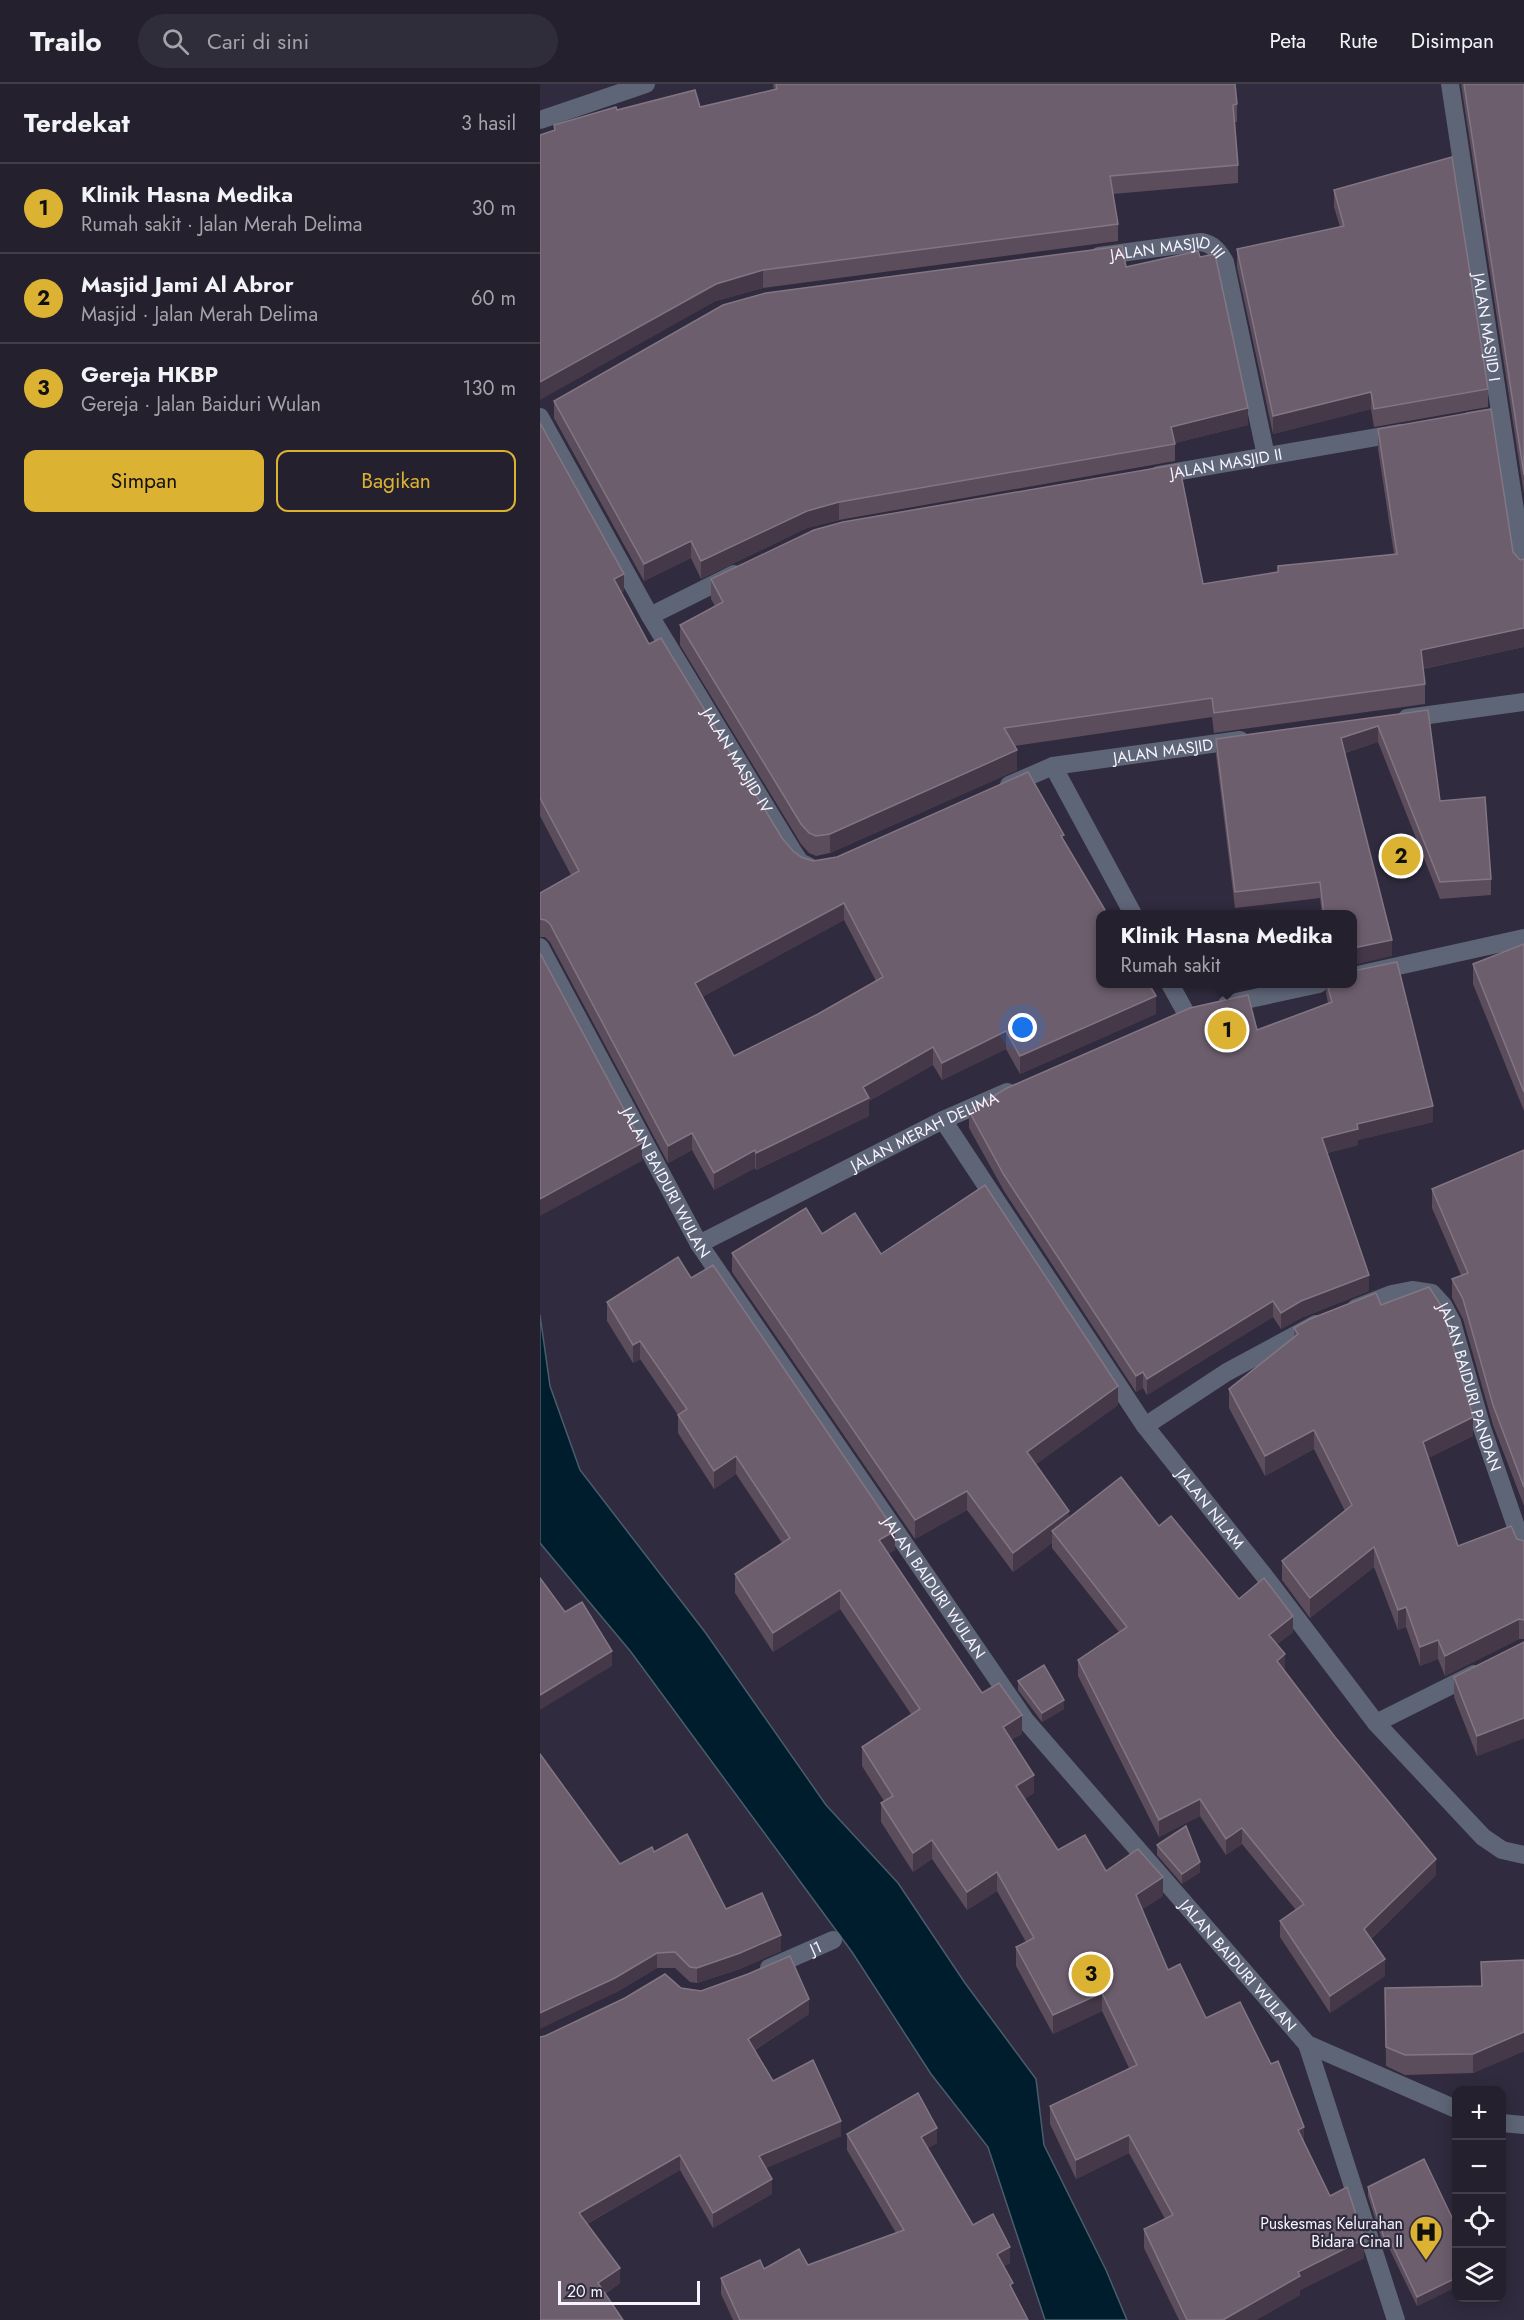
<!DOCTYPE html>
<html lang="id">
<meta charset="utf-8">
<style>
:root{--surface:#24202e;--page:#302d3a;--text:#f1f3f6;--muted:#a3a3aa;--line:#413e4a;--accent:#dcb233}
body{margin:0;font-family:Jost,sans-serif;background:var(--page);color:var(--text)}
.controls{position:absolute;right:18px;bottom:18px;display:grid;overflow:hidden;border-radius:12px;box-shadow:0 3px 15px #0003}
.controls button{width:54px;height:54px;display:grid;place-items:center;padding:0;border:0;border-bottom:2px solid var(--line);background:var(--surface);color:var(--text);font:30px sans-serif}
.scale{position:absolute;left:18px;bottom:15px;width:142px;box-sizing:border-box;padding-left:6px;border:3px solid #f5f3fd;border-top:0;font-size:16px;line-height:21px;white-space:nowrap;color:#f5f3fd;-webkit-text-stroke:4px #302b3e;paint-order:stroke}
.you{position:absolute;left:483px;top:944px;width:21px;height:21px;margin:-15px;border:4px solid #fff;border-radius:50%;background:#1a73e8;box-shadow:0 0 0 9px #1a73e833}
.badge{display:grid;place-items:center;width:39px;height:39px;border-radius:50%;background:var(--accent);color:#111;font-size:20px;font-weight:700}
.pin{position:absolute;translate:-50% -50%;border:3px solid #fff;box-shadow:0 2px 6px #0006}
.popup{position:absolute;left:556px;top:826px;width:261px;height:78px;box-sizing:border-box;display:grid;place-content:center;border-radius:12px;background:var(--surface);filter:drop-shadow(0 2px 4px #0005);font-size:20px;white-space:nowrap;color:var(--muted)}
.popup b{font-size:22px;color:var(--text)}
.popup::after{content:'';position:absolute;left:50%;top:100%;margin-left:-12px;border:12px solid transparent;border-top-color:var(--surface)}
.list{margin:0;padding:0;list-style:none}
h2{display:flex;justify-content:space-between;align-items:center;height:78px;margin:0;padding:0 24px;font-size:26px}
h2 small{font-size:20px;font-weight:400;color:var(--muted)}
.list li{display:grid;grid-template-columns:39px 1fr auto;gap:18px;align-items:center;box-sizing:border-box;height:90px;padding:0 24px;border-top:2px solid var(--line)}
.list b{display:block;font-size:22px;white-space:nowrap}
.list p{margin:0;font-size:20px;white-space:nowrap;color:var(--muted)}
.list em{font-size:20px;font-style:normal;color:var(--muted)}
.actions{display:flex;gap:12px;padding:18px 24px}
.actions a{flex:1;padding:14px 0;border:2px solid var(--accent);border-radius:12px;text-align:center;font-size:21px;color:var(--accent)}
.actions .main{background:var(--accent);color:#111}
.icon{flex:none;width:33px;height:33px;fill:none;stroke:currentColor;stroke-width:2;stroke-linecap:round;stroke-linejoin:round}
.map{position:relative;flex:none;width:984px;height:2236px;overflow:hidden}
header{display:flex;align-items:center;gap:36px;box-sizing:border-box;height:84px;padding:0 30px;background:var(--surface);border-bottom:2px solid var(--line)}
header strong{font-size:28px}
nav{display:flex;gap:33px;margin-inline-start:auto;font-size:21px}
.search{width:420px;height:54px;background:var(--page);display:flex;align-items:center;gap:15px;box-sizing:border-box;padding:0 21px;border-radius:33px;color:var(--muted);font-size:22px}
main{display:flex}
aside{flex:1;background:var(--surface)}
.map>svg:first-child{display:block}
.water{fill:#001d2e;stroke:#4a5d6c;stroke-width:1.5}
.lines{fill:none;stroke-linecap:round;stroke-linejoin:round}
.minor{stroke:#5e6576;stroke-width:18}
.wall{fill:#5c4d5c;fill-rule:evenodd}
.shaded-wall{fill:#443849}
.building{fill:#6d5e6d;stroke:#827684;stroke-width:1.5;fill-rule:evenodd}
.labels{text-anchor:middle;stroke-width:4.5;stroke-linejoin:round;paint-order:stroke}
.street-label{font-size:16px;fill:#f5f3fd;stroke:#302b3e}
.poi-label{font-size:16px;fill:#f5f3fd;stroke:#302b3e;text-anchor:end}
</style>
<header>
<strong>Trailo</strong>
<div class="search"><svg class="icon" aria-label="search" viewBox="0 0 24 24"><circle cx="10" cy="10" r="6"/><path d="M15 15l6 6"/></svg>Cari di sini</div>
<nav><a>Peta</a><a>Rute</a><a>Disimpan</a></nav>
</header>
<main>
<aside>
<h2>Terdekat<small>3 hasil</small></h2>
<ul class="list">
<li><span class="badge">1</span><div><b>Klinik Hasna Medika</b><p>Rumah sakit · Jalan Merah Delima</p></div><em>30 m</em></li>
<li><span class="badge">2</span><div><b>Masjid Jami Al Abror</b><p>Masjid · Jalan Merah Delima</p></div><em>60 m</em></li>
<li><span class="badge">3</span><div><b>Gereja HKBP</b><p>Gereja · Jalan Baiduri Wulan</p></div><em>130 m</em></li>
</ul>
<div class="actions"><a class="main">Simpan</a><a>Bagikan</a></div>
</aside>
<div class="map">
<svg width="984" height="2236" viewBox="0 0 984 2236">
<rect width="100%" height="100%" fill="#302b3e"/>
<polygon class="water" points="0,1231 10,1302 40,1386 165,1548 286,1721 358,1799 425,1899 496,1995 504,2061 566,2186 587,2236 505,2236 448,2063 391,1990 312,1868 91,1568 0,1459"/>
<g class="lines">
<g class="minor">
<path id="s1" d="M 910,0 L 984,485"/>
<polyline points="0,36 106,0"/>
<path id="s2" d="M 559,172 L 661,158 C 673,160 679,167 685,178 L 726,372"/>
<path id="s3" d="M 0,333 L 110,532 L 252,766 L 260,778 L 270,783"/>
<polyline points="929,337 960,332"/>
<path id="s4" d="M 618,391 L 860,349"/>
<polyline points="110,532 194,490"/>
<polyline points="867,634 984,618"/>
<polyline points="513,682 593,830"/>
<path id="s5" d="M 469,701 L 513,682 L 700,656"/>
<path id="s6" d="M 0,863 L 159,1160 L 486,1637 L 767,1960 L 916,2025"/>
<polyline points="813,892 984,854"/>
<polyline points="630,900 646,929"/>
<polyline points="687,920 779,900"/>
<path id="s7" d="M 403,1036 L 605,1342 L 726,1494 L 836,1639 L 943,1753 L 962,1766 L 984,1771"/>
<path id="s8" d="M 159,1160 L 403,1036 L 467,1008"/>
<path id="s9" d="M 816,1224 L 852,1210 L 872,1206 L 892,1209 L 903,1221 L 912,1238 L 942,1344 L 984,1466"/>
<polyline points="605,1342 687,1288 776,1240"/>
<polyline points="836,1639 934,1590"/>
<path id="s10" d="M 229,1884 L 293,1856"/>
<polyline points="767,1960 856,2236"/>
<polyline points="962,2039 984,2041"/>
</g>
</g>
<g class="wall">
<polygon points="233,0 695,0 697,20 697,38 695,38 698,81 698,99 573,110 578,140 578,157 223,204 176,217 14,46 14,41 77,26 160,23 234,6"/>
<polygon points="921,0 984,0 984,410"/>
<polygon points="794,106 948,305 948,323 834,343 831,325 733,350 697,183 697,165 800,143 794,123"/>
<polygon points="586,183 708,341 635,359 635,377 299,436 267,444 161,495 151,474 104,497 14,334 14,317"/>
<path d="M 0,339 L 84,507 L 81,508 L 109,560 L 242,754 L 253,767 L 261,773 L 273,777 L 524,757 L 616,930 L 480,990 L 466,965 L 402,996 L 393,981 L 329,1017 L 329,1032 L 216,1086 L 215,1084 L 174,1106 L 152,1066 L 128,1079 L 10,858 L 5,853 L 0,853 L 0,809 L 31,791 L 0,732 ZM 304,836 L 336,897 L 278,930 L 194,972 L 162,913 Z"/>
<polygon points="838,345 984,563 883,585 885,600 885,620 674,649 672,633 474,662 477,686 290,769 276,772 269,769 261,760 140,561 140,541 175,522 171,515 171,495 663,500 854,470 838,365"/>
<polygon points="888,626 900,717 951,795 951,811 900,815 838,658 805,669 852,872 813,831 782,831 780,814 695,824 676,671 676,655"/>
<polygon points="984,860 984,1027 933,900 933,880"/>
<polygon points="786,900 813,900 893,1038 818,1056 818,1061 787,1069 829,1207 761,1234 741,1245 733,1233 607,1311 603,1304 596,1308 464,1107 429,1044 429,1027 717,946 788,919 786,909"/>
<polygon points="984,1066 984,1422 953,1341 923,1235 912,1214 912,1195 921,1191 892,1124 892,1105"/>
<polygon points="282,1150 341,1170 578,1321 496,1380 529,1434 619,1442 699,1515 753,1548 737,1560 745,1587 896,1791 831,1855 845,1892 790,1929 740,1853 740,1837 756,1826 702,1760 686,1771 660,1732 619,1753 538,1592 538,1576 579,1548 512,1464 512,1459 473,1488 427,1426 375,1455 192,1188 192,1169"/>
<polygon points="151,1194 355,1466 348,1470 442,1609 482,1650 471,1656 494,1709 484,1715 518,1766 623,1812 602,1825 628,1886 764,2060 790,2112 824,2174 760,2206 760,2211 716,2236 639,2236 604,2164 604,2145 625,2135 589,2069 536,2095 510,2040 510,2022 589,1984 562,1927 513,1950 476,1882 476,1863 486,1858 457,1807 427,1826 392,1775 373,1788 341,1738 341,1719 344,1717 322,1682 322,1663 371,1630 300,1525 233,1568 195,1509 195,1490 242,1459 196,1390 174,1405 138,1349 138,1331 100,1275 93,1279 67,1237 67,1218"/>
<polygon points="841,1221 933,1352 888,1374 918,1462 977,1455 984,1457 984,1555 979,1555 905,1592 898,1575 880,1582 866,1543 858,1546 834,1483 770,1534 742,1496 742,1477 805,1427 774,1365 725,1392 689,1324 689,1305 754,1253 754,1244"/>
<polygon points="984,1558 984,1654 937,1672 914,1613 914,1593"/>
<polygon points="478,1597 524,1625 502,1638 478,1606"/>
<polygon points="617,1761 660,1788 642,1800 617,1771"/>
<polygon points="114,1768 186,1825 241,1867 200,1885 157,1899 150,1898 135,1884 117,1884 75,1909 80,1780"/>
<polygon points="984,1876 984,1967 933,1989 865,1991 846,1982 845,1904 941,1902 941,1878"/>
<polygon points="141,1904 269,1930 215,1966 233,1997 301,2052 226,2084 232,2110 173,2144 140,2086 47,2140 80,2199 65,2210 0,2236 5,1952"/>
<polygon points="307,2050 397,2059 388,2064 433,2141 470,2179 464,2182 473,2207 488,2236 193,2236 181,2210 181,2194 224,2185 268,2181 356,2149 307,2066"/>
<polygon points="828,2103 916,2142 916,2203 877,2222 848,2162 844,2163 828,2112"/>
</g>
<g class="shaded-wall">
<polygon points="223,186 223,204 176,217 0,316 0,298 176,200"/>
<polygon points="831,308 831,325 733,350 733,332"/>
<polygon points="708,324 708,341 631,360 631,343"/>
<polygon points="299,418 299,436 267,444 161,495 161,477 267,427"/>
<polygon points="151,457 151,474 104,497 104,480"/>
<polygon points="84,490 84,507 74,512 74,495"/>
<polygon points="984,544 984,563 881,585 881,566"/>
<polygon points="838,642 838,658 801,670 801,654"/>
<polygon points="477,666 477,686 290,769 290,750"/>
<polygon points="304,819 304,836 155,917 155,899"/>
<polygon points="852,856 852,872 813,881 813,864"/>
<polygon points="616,912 616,930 480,990 480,972"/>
<polygon points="466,947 466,965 402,996 402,979"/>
<polygon points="393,963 393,981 329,1017 329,1032 216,1086 216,1069 323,1003"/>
<polygon points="893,1022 893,1038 818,1056 818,1061 782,1070 782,1054 817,1040"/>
<polygon points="152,1049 152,1066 128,1079 128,1062"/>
<polygon points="102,1059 102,1077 0,1132 0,1115"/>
<polygon points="215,1066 215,1084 174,1106 174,1089"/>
<polygon points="829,1191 829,1207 761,1234 741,1245 741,1229 761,1217"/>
<polygon points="733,1217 733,1233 607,1311 607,1295"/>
<polygon points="100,1257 100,1275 93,1279 93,1261"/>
<polygon points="603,1288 603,1304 596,1308 596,1292"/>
<polygon points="578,1302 578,1321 487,1387 487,1368"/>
<polygon points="933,1333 933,1352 883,1377 883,1358"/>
<polygon points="774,1346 774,1365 725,1392 725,1372"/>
<polygon points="196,1372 196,1390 174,1405 174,1387"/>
<polygon points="427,1407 427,1426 375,1455 375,1436"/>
<polygon points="529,1427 529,1446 512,1447 512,1459 473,1488 473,1469"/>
<polygon points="355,1447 355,1466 339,1475 339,1456"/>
<polygon points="834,1463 834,1483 770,1534 770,1514"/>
<polygon points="300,1506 300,1525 233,1568 233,1549"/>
<polygon points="866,1523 866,1543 858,1546 858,1526"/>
<polygon points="753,1532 753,1548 729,1567 729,1551"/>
<polygon points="979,1535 979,1555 905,1592 905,1572"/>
<polygon points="898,1556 898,1575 880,1582 880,1563"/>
<polygon points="72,1567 72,1582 0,1626 0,1611"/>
<polygon points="745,1570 745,1586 737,1593 737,1577"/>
<polygon points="524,1616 524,1625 502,1638 502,1629"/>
<polygon points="482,1631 482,1650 463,1661 463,1643"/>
<polygon points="984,1634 984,1654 937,1672 937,1652"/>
<polygon points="494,1691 494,1709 476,1721 476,1702"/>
<polygon points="660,1715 660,1732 619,1753 619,1736"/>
<polygon points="702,1744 702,1760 686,1771 686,1755"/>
<polygon points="392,1756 392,1775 373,1788 373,1769"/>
<polygon points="896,1775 896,1791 824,1861 824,1845"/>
<polygon points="660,1778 660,1788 642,1800 642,1790"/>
<polygon points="457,1788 457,1807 427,1826 427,1808"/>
<polygon points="623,1793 623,1812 596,1830 596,1811"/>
<polygon points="241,1851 241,1867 200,1885 157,1899 157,1884"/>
<polygon points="117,1869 117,1884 75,1909 0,1945 0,1929"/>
<polygon points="845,1875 845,1892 790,1929 790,1912"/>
<polygon points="562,1909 562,1927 513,1950 513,1931"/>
<polygon points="269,1915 269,1930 208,1970 208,1955"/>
<polygon points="984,1948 984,1967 933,1989 933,1970"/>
<polygon points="301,2037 301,2052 219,2087 219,2072"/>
<polygon points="764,2043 764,2062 758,2046"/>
<polygon points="397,2044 397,2059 381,2068 381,2053"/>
<polygon points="589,2051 589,2069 536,2095 536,2076"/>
<polygon points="140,2071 140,2086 39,2144 39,2129"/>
<polygon points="232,2095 232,2110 173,2144 173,2129"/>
<polygon points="848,2152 848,2162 844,2163 844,2154"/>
<polygon points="824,2155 824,2174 760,2206 760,2211 716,2236 683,2236 758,2188"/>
<polygon points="470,2163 470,2179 457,2185 457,2170"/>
<polygon points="80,2184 80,2199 58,2214 58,2199"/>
<polygon points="916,2194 916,2203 877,2222 877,2213"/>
</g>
<g class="building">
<polygon points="236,0 695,0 697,20 693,21 698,81 570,92 578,140 223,186 176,200 0,298 0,51 15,46 14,41 76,23 77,26 155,6 160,23 237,5"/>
<polygon points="924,0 984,0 984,391"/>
<polygon points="912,73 948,305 834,325 831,308 733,332 697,165 804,142 794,106"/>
<polygon points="582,162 586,183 658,167 660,173 675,170 708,324 631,343 635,360 299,418 267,427 161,477 151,457 104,480 14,317 183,221 226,209"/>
<polygon points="951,325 973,468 980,476 984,475 984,544 881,566 885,600 674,629 672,614 464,644 477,666 290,750 276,752 269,749 261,740 140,541 183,518 171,495 274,446 303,438 639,380 663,500 738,488 738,482 857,470 838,345"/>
<path d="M 0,339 L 84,490 L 74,495 L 109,560 L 121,554 L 242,754 L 253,767 L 261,773 L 273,777 L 297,773 L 488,688 L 524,751 L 521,752 L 568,831 L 561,831 L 561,900 L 609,900 L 616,912 L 480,972 L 466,947 L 402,979 L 393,963 L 323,1003 L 329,1014 L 216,1069 L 215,1066 L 174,1089 L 152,1049 L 128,1062 L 10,840 L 5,836 L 0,835 L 0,809 L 39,787 L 0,714 ZM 304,819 L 343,893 L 278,930 L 194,972 L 155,899 Z"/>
<polygon points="888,626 900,717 945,713 951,795 900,798 838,642 801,654 852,856 813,864 813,831 784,831 780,798 695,808 676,655"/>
<polygon points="984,860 984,1008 933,880"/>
<polygon points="0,869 102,1059 0,1115"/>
<polygon points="857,878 893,1022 817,1040 818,1045 782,1054 829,1191 761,1217 741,1229 733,1217 607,1295 603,1288 596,1292 464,1091 429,1027 467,1004 650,924 708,911 717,946 792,918 787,900 813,900 813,887"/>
<polygon points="984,1066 984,1403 953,1321 923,1215 912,1195 928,1189 892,1105"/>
<polygon points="445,1101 578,1302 487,1368 529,1427 473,1469 427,1407 375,1436 192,1169 266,1124 282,1150 315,1129 341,1170"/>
<polygon points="138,1173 151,1194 173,1181 355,1447 339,1456 442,1609 459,1599 482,1631 463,1643 494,1691 476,1702 518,1766 545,1751 566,1787 598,1765 623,1793 596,1811 628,1886 640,1880 666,1934 700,1918 731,1980 738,1977 764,2043 758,2046 790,2112 807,2103 824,2155 758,2188 760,2192 683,2236 647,2236 604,2145 633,2131 589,2051 536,2076 510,2022 597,1981 562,1909 513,1931 476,1863 494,1854 457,1788 427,1808 392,1756 373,1769 341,1719 353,1712 322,1663 380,1625 300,1506 233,1549 195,1490 250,1454 196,1372 174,1387 138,1331 147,1325 100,1257 93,1261 67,1218"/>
<polygon points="889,1203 902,1223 933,1333 883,1358 918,1462 971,1442 977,1455 984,1457 984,1536 979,1535 905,1572 898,1556 880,1563 866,1523 858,1526 834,1463 770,1514 742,1477 812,1421 774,1346 725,1372 689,1305 758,1250 754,1244 770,1235 836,1209 841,1221"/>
<polygon points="581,1393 619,1442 631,1432 699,1515 724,1494 753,1532 729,1551 745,1570 737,1577 795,1653 896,1775 824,1845 845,1875 790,1912 740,1837 764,1820 702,1744 686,1755 660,1715 619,1736 538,1576 587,1543 512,1447"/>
<polygon points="0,1494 25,1528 42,1518 72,1567 0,1611"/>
<polygon points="984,1558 984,1634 937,1652 914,1593"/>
<polygon points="504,1581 524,1616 502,1629 478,1597"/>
<polygon points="0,1670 80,1780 112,1763 114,1768 147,1750 186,1825 222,1809 241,1851 200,1869 157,1884 150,1883 135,1868 117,1869 75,1894 0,1929"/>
<polygon points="646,1742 660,1778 642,1790 617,1761"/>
<polygon points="250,1872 269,1915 208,1955 233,1997 273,1976 301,2037 219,2072 232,2095 173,2129 140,2071 39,2129 80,2184 58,2199 83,2236 0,2236 0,1953 5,1952 85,1914 125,1890 141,1904 161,1907 208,1890"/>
<polygon points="984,1876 984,1948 933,1970 865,1971 846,1963 845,1904 942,1902 941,1878"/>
<polygon points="378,2009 397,2044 381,2053 433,2141 453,2130 470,2163 457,2170 473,2199 470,2201 488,2236 200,2236 181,2194 220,2176 224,2185 259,2165 268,2181 364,2146 307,2050"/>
<polygon points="884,2075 916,2142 916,2194 877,2213 848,2152 844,2154 828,2103"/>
</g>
<defs>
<symbol id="hospital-pin" viewBox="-11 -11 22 30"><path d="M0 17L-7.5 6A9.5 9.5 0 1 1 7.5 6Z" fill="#dcb233" stroke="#302b3e"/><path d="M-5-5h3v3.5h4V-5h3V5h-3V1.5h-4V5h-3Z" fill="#111"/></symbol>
</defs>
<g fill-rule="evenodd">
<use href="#hospital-pin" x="867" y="2129" width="38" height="52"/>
</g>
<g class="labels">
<g class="street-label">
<text dy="6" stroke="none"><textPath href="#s2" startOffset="70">JALAN MASJID III</textPath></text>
<text dy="6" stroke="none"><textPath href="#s1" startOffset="246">JALAN MASJID I</textPath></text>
<text dy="6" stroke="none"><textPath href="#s4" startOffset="69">JALAN MASJID II</textPath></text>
<text dy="6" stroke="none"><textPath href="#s5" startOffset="159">JALAN MASJID</textPath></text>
<text dy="6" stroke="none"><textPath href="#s3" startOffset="396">JALAN MASJID IV</textPath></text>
<text dy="6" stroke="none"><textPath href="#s8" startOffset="252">JALAN MERAH DELIMA</textPath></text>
<text dy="6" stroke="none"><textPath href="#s6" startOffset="267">JALAN BAIDURI WULAN</textPath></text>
<text dy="6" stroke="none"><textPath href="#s9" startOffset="182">JALAN BAIDURI PANDAN</textPath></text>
<text dy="6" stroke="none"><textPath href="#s7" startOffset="472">JALAN NILAM</textPath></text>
<text dy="6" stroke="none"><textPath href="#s6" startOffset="753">JALAN BAIDURI WULAN</textPath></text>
<text dy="6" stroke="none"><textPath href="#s10" startOffset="51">J1</textPath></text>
<text dy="6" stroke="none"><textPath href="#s6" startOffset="1239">JALAN BAIDURI WULAN</textPath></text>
</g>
<g class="poi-label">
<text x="863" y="2145">Puskesmas Kelurahan<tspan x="863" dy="18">Bidara Cina II</tspan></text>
</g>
</g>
</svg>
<div class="controls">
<button>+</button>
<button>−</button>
<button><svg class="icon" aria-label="locate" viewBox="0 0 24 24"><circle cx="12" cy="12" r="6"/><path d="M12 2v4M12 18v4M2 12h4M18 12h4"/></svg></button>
<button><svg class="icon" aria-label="layers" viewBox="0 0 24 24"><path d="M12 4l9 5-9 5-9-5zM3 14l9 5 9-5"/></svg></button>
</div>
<div class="scale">20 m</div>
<div class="you"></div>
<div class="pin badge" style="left:687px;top:946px">1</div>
<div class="popup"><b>Klinik Hasna Medika</b>Rumah sakit</div>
<div class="pin badge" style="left:861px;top:772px">2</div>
<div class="pin badge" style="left:551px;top:1890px">3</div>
</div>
</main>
